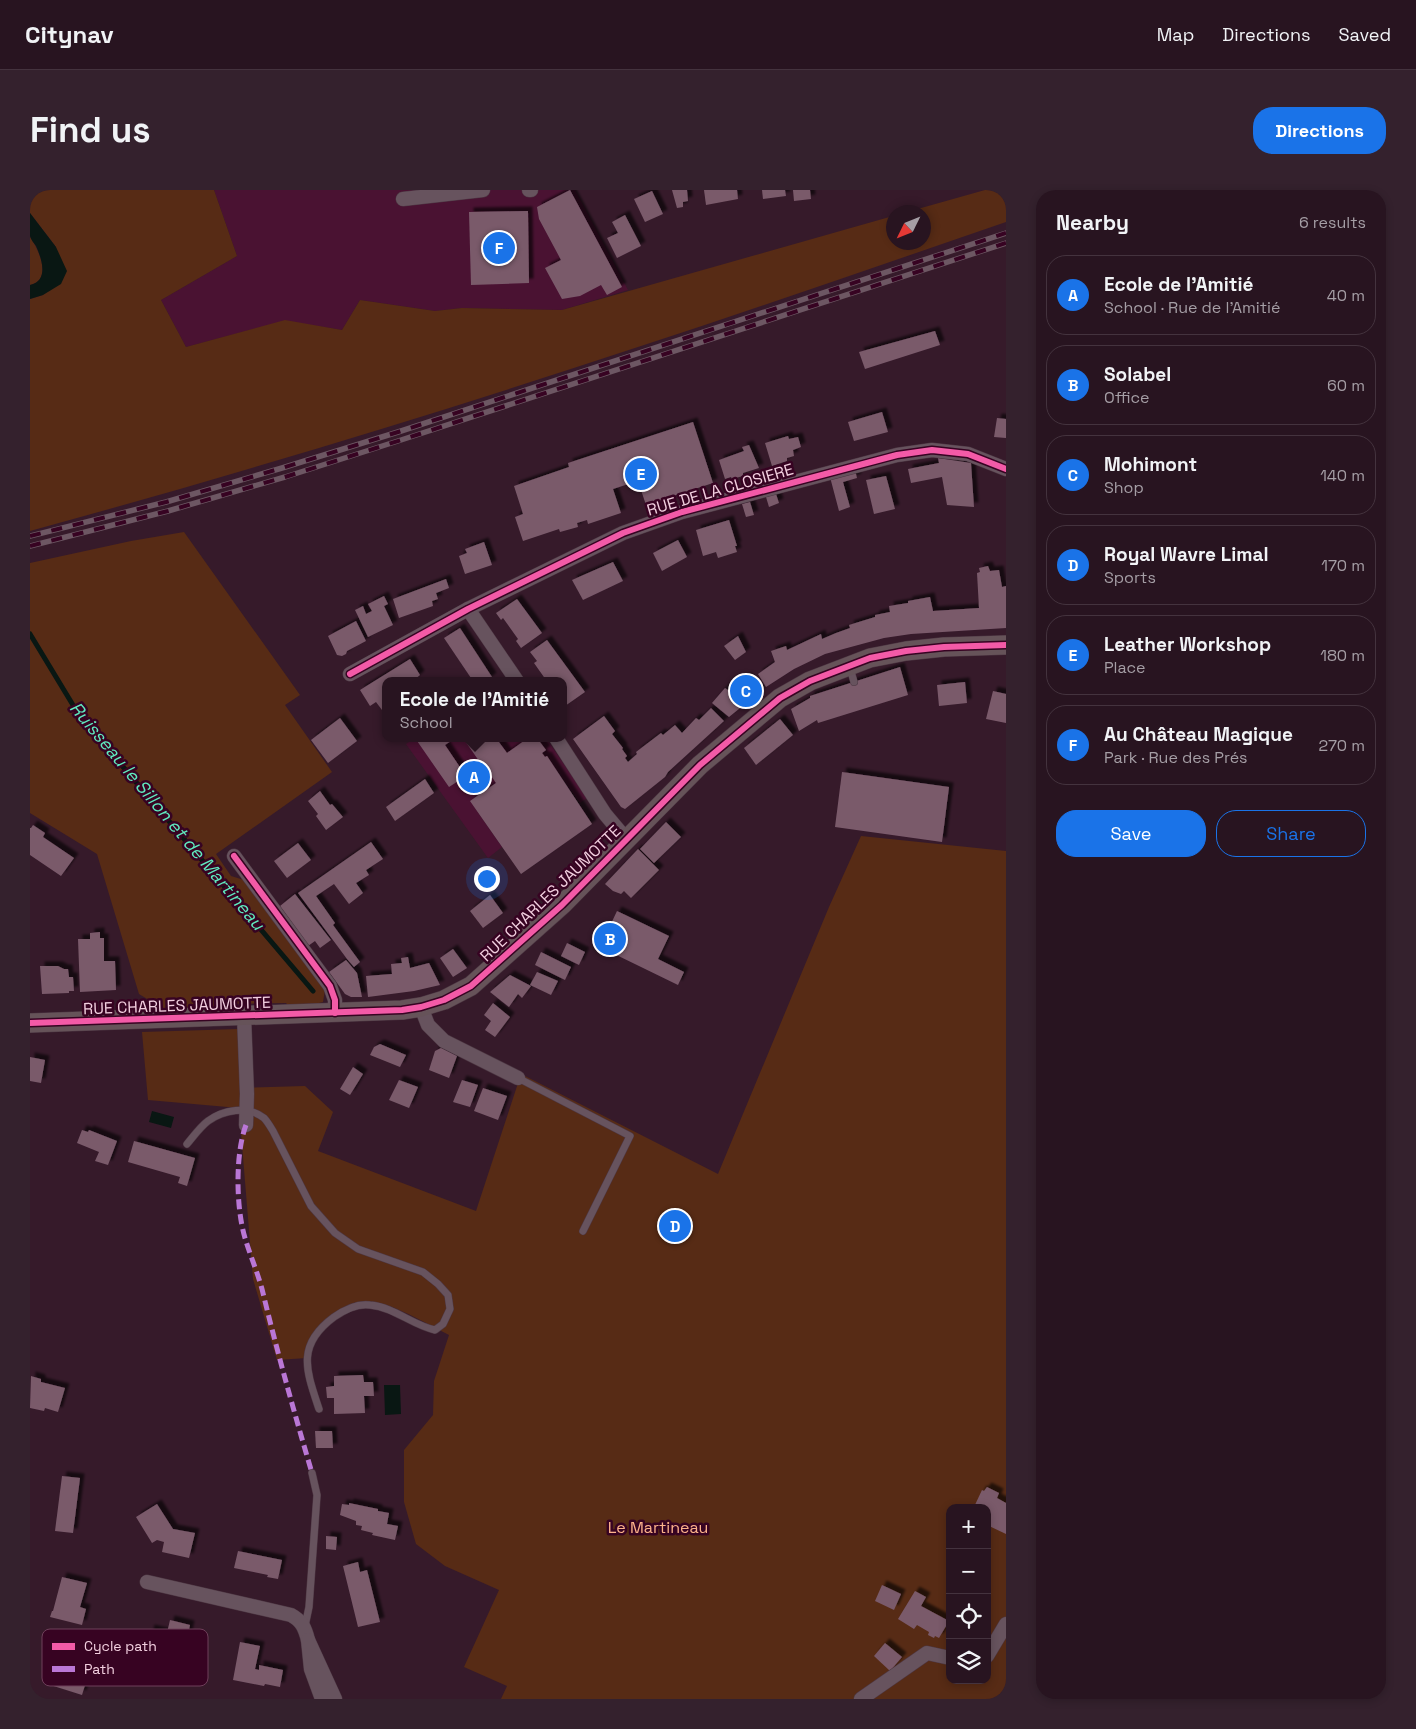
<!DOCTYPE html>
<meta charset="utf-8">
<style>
:root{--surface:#281420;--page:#34212d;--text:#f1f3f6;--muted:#a59ea5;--line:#44333e;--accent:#1a73e8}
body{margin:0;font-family:"Space Grotesk",sans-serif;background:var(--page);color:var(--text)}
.controls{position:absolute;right:15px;bottom:15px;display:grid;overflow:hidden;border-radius:10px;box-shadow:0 2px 8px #0003}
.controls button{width:45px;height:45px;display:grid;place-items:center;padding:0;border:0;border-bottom:1px solid var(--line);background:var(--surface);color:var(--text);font:25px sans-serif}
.compass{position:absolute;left:856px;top:15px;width:45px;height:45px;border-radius:50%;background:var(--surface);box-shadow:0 2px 8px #0003;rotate:227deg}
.you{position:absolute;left:456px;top:688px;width:18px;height:18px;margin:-12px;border:4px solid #fff;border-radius:50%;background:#1a73e8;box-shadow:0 0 0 8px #1a73e833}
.badge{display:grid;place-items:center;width:32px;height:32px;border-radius:50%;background:var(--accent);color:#fff;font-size:16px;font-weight:700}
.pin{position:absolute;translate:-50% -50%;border:2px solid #fff;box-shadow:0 1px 5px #0006}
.popup{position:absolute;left:352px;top:487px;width:185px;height:65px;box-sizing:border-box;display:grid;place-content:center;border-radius:10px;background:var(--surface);filter:drop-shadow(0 1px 4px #0005);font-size:16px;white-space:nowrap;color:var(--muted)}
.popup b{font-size:19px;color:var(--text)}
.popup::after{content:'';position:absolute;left:50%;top:100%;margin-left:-10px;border:10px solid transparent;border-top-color:var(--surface)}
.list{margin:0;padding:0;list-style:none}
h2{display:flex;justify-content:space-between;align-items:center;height:65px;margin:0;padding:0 20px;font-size:21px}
h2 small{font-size:16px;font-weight:400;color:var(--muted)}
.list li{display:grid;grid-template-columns:32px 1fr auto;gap:15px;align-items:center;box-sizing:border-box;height:80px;margin:0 10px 10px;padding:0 10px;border:1px solid var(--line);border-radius:20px}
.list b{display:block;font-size:19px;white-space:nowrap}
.list p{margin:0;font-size:16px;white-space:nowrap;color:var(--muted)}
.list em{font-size:16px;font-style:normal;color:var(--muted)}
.actions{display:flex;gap:10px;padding:15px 20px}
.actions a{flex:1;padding:11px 0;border:1px solid var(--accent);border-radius:20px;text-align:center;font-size:18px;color:var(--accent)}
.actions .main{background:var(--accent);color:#fff}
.icon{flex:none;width:28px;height:28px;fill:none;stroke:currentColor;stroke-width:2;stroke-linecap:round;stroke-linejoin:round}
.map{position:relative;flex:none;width:976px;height:1509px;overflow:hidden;border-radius:20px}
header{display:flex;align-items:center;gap:30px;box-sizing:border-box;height:70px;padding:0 25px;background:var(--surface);border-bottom:1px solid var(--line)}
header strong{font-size:24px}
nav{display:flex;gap:28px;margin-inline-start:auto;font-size:18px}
.intro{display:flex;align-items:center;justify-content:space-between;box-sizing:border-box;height:120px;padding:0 30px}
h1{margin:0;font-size:35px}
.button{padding:12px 22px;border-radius:20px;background:var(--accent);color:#fff;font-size:18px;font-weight:700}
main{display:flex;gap:30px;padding:0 30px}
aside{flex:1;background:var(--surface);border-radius:20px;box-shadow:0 2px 8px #0003}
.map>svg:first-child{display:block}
.built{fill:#4a1232}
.green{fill:#572b15;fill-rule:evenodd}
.water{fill:#091713}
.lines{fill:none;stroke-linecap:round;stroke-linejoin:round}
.stream{stroke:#091713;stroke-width:5}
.building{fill:#7a5a6b;filter:url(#shadow)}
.service-casing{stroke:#4e3844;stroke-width:8}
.minor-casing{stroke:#4e3844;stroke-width:15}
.secondary-casing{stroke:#4e3844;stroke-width:20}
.service{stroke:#67535e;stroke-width:7}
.minor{stroke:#67535e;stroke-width:14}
.secondary{stroke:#665359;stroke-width:19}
.rail-casing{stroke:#6d5763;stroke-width:5.5}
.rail{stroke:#370322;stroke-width:4;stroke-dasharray:11;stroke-linecap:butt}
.quiet{stroke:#ba77d6;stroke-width:5;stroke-dasharray:10 5;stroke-linecap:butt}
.cycleway-casing{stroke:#370322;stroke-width:9}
.cycleway{stroke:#f35aa7;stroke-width:6}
.labels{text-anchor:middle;stroke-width:5;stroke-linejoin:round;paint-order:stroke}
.street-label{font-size:16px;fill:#f2cfdf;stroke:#370322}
.park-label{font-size:16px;fill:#fdb38b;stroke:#370322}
.water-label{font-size:18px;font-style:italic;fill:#60eabf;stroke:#370322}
.key{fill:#370322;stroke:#6f405b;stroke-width:1}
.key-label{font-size:14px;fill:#f2cfdf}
</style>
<header>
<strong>Citynav</strong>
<nav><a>Map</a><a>Directions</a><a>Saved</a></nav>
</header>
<div class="intro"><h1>Find us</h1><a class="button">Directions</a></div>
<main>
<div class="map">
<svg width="976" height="1509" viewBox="0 0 976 1509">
<defs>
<filter id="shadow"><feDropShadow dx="4.5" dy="-4.5" stdDeviation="1" flood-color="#0009"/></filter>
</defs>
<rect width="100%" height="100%" fill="#361a2a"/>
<g class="built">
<polygon points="184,0 545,0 598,100 532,120 432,118 405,121 330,110 312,140 255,131 156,157 131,110 207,66"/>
<polygon points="385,548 516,548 557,608 550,613 517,567 445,618 472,657 458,668 376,554"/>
</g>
<g class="green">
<path d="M 0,0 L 184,0 L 207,66 L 131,110 L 156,157 L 255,130 L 312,140 L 330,110 L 405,121 L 432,118 L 532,120 L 863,26 L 864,52 L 894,52 L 894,22 L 877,22 L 955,0 L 976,0 L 976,32 C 854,74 733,116 611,156 C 409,223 205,285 0,341 L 0,109 L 13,105 L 26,57 L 0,23 Z"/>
<path d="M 0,47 C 9,60 23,90 0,95 Z"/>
<polygon points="154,342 270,505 255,515 302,582 186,664 201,686 214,690 295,800 293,812 262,820 256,813 201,814 170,820 137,821 109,804 67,664 0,623 0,373 101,351"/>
<path d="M 831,646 L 976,661 L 976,1509 L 471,1509 L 477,1496 L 434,1477 L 469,1400 L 415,1376 L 386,1354 L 374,1312 L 374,1260 L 403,1225 L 404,1191 L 419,1145 C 355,1112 314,1081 277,1168 L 247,1170 L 223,1089 L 209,918 L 118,910 L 112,842 L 209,839 L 211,898 L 275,896 L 303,922 L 288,961 L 446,1021 L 491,884 L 688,984 L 799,717 ZM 920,1318 L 957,1318 L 957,1490 L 920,1490 Z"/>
</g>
<g class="water">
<path d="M 0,23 L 26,57 L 37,81 L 31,94 L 13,105 L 0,109 L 0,95 C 19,91 12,69 6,56 C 4,53 1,50 0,46 C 0,39 0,30 0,23 Z"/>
<polygon points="122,921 144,927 141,938 119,932"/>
<polygon points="354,1195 370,1195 371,1224 355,1225"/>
</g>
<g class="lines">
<polyline class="stream" points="0,444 49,525 283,801"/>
</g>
<g class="building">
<polygon points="540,0 592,97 577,105 571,95 550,106 532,109 515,78 531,70 509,29 507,17"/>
<polygon points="642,0 657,0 658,11 653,12 653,17 647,18"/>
<polygon points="674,0 707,0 708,9 676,15"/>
<polygon points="732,0 755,0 756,6 733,9"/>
<polygon points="763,0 780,0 781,9 764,11"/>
<polygon points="622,1 633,24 615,32 604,9"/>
<polygon points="498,21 499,93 441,95 439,22"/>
<polygon points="595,25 611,56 587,68 577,48 588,43 582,32"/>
<polygon points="905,141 910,155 835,179 829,162"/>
<polygon points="852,222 858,242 824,251 818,232"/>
<polygon points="967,228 976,229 976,248 964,247"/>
<polygon points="663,232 683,293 616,315 608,291 583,299 591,323 558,334 557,330 547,333 548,337 530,342 529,339 493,351 485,327 493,324 484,296 539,277 538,273"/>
<polygon points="758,246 759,249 768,247 771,257 763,260 764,266 757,268 757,271 742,276 735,253"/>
<polygon points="719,255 729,278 713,283 713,286 702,289 701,287 695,289 689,270 714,261 712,257"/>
<polygon points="908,268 941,273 944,317 917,315 912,287 881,293 878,279 909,273"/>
<polygon points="825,280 827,288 813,292 820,317 809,321 800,287"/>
<polygon points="856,286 865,319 844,324 836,290"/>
<polygon points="746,304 749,313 739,317 736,307"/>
<polygon points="720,312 724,325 716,327 712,314"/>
<polygon points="699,330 707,356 705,356 707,362 688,368 686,362 673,366 666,340"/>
<polygon points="648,350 657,367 632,381 623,363"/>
<polygon points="454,352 462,375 435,384 429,366 437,363 435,359"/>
<polygon points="583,372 593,391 553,410 542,390"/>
<polygon points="958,376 960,381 969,380 972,397 976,396 976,438 881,444 854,448 795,464 764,479 736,497 728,484 745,472 741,461 756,456 757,460 791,444 792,449 806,443 820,438 819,435 845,427 845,425 860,422 859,416 878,413 878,411 900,407 903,421 949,418 947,383 950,382 949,378"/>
<polygon points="416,389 419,398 406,403 408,409 402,411 403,416 369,428 363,409"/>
<polygon points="354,406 358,414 354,416 363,435 338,447 325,420 333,416 336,424 342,421 338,414"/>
<polygon points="487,409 512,443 491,458 486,451 488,449 473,428 471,430 466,423"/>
<polygon points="326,431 336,451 317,461 316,464 312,466 307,465 298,446"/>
<polygon points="430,438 462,487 457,491 443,491 414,448"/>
<polygon points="708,446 716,462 705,470 694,456"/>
<polygon points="517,450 555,502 535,516 533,513 533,491 521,491 519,488 516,490 504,473 507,471 500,462"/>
<polygon points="380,469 390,485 383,491 355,491 355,518 352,520 346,512 340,516 330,500"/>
<polygon points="870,477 878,505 788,533 787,530 769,541 761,519 780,508 780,506"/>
<polygon points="716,487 731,501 699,527 682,513 695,498 698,500"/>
<polygon points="935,492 937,513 909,516 907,495"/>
<polygon points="963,501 976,504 976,533 956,529"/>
<polygon points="681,518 694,531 638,582 635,587 595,619 591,617 543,549 574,526 585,541 582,544 593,558 592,559 597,566 595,568 598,572 607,564 606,562 631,543 633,545 645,535 652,543 666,528 669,530"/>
<polygon points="310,528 327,551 298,573 281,550"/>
<polygon points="750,529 763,545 726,575 714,558"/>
<polygon points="385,548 420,548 421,551 415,555 436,586 419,597"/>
<polygon points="433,548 466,548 477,563 498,548 507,548 516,560 512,563 515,567 517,566 562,634 491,684 440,611 466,593 457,580 456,581"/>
<polygon points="812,582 919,597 912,652 805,637"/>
<polygon points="395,589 404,603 365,631 356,617"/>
<polygon points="290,601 300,615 302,614 313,627 296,640 286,626 288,624 278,611"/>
<polygon points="636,632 651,647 624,673 610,659"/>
<polygon points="3,635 15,643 13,647 44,668 31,686 0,665 0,638 1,638"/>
<polygon points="341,652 353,669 336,680 339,685 326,693 333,703 319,714 304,694 286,706 305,733 303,735 330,772 324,777 317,769 268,703"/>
<polygon points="268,653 281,670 257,688 244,671"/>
<polygon points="608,659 629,680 601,708 594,701 591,704 583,701 575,694"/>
<polygon points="265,704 301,750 290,758 285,751 278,756 250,716"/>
<polygon points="460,705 473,723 453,738 440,721"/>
<polygon points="587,721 639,746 628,769 654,782 648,795 570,757"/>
<polygon points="70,742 70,748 74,748 74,771 85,771 86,800 50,802 48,749 60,749 60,743"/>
<polygon points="537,753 555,762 549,775 531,766"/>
<polygon points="423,759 437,778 423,787 410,768"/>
<polygon points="511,762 541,777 535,790 505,775"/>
<polygon points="378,767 380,778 399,773 410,795 384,801 338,807 336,786 362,784 361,774 372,773 371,768"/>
<polygon points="316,770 327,783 332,807 321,807 315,804 299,782"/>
<polygon points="10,776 28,776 34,779 38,779 39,787 43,787 44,801 39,801 39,803 12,804"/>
<polygon points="507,782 528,791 521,805 500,795"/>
<polygon points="480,785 501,796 492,808 488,804 479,817 460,802"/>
<polygon points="463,813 480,827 465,847 455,840 461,831 454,825"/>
<polygon points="350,854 376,865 370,877 340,865 344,857"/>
<polygon points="411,858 427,866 419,888 399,880 405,861"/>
<polygon points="0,867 15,870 11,893 0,891"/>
<polygon points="323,877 333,884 320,905 310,899"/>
<polygon points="369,890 388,897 379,918 359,910"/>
<polygon points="432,890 448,895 440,917 423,912"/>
<polygon points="453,898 477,906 468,930 444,921"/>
<polygon points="52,940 58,942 59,940 87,951 78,975 65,971 69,962 47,953"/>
<polygon points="104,951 165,968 157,996 148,993 150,987 98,972"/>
<polygon points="333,1185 334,1192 343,1192 344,1206 334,1206 335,1223 304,1224 304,1208 297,1208 296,1197 304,1196 304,1186"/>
<polygon points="1,1186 11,1189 11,1192 35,1198 28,1222 15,1218 14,1221 0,1218"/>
<polygon points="285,1241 302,1241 303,1258 286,1258"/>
<polygon points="32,1286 50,1288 43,1343 25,1341"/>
<polygon points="957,1297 969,1303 967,1308 976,1313 976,1344 957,1335 957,1318 944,1317 952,1300 954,1301"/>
<polygon points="319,1313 348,1319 348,1321 359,1323 357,1334 368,1336 365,1350 342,1345 343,1343 331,1340 332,1336 326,1335 326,1331 310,1325 312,1314 319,1315"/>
<polygon points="127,1314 143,1339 165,1343 159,1368 132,1362 134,1352 127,1350 122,1353 106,1327"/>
<polygon points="296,1346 307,1347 306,1360 296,1359"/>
<polygon points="208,1361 252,1370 248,1389 237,1387 238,1385 204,1378"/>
<polygon points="328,1372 330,1382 337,1380 350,1432 328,1437 313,1376"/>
<polygon points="32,1387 57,1393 50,1417 56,1419 52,1435 20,1427 22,1421 23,1421"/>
<polygon points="852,1395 871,1404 864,1420 845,1411"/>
<polygon points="885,1401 896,1407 891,1416 919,1431 909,1448 905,1446 904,1448 898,1445 899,1442 887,1435 884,1439 868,1429"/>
<polygon points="140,1430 160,1435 153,1468 116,1460 120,1439 137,1443"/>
<polygon points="210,1452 230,1456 225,1479 229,1480 229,1475 253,1480 250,1497 235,1494 234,1496 203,1490"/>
<polygon points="855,1453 872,1467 860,1481 844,1466"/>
<polygon points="21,1471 59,1482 52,1505 14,1493"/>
</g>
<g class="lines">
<defs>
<g id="service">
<polyline points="820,478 824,492"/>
<polyline points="488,888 600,946 553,1041"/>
<path d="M 157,954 C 163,947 170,937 178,931 C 193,920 218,915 234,928 C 237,931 240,936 243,941 L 281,1016 L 305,1043 L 328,1059 L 393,1082 L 408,1094 L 418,1105 L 420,1119 L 413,1134 L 405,1140 C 382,1135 364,1117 340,1115 C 327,1113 314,1120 304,1127 C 266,1155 276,1180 289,1219"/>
<polyline points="275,1436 279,1417 287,1305 282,1283"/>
</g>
<g id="minor">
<polyline points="499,0 501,0"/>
<polyline points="373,9 453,0"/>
<polyline points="438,419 487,491"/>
<polyline points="320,484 438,419 593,343 652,322 867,265 902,260 938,264 976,279"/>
<polyline points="526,548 575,624 596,649"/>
<polyline points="204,666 300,796 305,810 305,823"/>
<polyline points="391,817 398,835 414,851 488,888"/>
<polyline points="214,826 217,904 216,935"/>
<path d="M 117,1392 L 261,1425 C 272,1431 275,1438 278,1450"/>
<polyline points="957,1466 976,1434"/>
<polyline points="292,1509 281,1479 278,1450 305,1509"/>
<polyline points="831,1509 897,1463 920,1468"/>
</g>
<polyline id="secondary" points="0,833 372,820 391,817 414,810 441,796 532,715 670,575 750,508 780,491 840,468 876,461 914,457 976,455"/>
</defs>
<use href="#service" class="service-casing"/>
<use href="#minor" class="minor-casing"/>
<use href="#secondary" class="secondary-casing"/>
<use href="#service" class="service"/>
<use href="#minor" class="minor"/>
<use href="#secondary" class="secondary"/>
<defs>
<g id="rail">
<polyline points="0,346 136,312 252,278 368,242 976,43"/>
<polyline points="0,356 138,321 255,287 371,250 976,53"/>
</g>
</defs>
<use href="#rail" class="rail-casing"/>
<use href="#rail" class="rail"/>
<path class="quiet" d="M 216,935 C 205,964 206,1018 215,1048 C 220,1065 227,1081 232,1099 C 247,1161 264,1222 282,1283"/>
<defs>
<g id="cycleway">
<polyline points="320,484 438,419 593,343 652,322 867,265 902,260 938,264 976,279"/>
<polyline points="204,666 300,796 305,810 305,823"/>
<polyline points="0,833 372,820 391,817 414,810 441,796 532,715 670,575 750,508 780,491 840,468 876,461 914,457 976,455"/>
</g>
</defs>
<use href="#cycleway" class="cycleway-casing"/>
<use href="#cycleway" class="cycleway"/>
</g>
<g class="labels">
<g class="street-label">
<text transform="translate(690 299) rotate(-16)" y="6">RUE DE LA CLOSIERE</text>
<text transform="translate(520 703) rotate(-44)" y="6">RUE CHARLES JAUMOTTE</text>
<text transform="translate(147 815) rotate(-2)" y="6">RUE CHARLES JAUMOTTE</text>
</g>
<g class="park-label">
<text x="628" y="1343">Le Martineau</text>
</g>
<g class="water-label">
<text transform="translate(137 626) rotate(50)" y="6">Ruisseau le Sillon et de Martineau</text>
</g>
</g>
<rect x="12" y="1439" width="166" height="57" rx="8" class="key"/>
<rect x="22" y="1453" width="23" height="7" fill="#f35aa7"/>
<rect x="22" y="1476" width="23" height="6" fill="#ba77d6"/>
<g class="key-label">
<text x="54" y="1461">Cycle path</text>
<text x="54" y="1484">Path</text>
</g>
</svg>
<div class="controls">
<button>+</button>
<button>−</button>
<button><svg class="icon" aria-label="locate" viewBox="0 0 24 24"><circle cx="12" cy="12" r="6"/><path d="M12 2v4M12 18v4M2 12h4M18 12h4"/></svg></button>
<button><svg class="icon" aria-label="layers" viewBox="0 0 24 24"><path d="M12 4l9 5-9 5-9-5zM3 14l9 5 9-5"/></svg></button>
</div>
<svg class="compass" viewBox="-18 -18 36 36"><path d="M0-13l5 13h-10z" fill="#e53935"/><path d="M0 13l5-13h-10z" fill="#a59ea5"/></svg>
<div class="you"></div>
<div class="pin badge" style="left:444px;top:587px">A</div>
<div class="popup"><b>Ecole de l'Amitié</b>School</div>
<div class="pin badge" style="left:580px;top:749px">B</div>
<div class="pin badge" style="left:716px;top:501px">C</div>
<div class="pin badge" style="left:645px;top:1036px">D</div>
<div class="pin badge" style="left:611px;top:284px">E</div>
<div class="pin badge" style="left:469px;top:58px">F</div>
</div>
<aside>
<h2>Nearby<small>6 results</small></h2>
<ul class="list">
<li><span class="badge">A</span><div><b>Ecole de l'Amitié</b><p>School · Rue de l'Amitié</p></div><em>40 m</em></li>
<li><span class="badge">B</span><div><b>Solabel</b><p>Office</p></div><em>60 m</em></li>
<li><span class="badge">C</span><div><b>Mohimont</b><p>Shop</p></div><em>140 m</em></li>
<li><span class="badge">D</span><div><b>Royal Wavre Limal</b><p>Sports</p></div><em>170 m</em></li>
<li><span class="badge">E</span><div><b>Leather Workshop</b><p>Place</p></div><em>180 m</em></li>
<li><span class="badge">F</span><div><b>Au Château Magique</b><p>Park · Rue des Prés</p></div><em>270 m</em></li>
</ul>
<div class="actions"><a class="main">Save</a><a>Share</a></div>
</aside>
</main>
